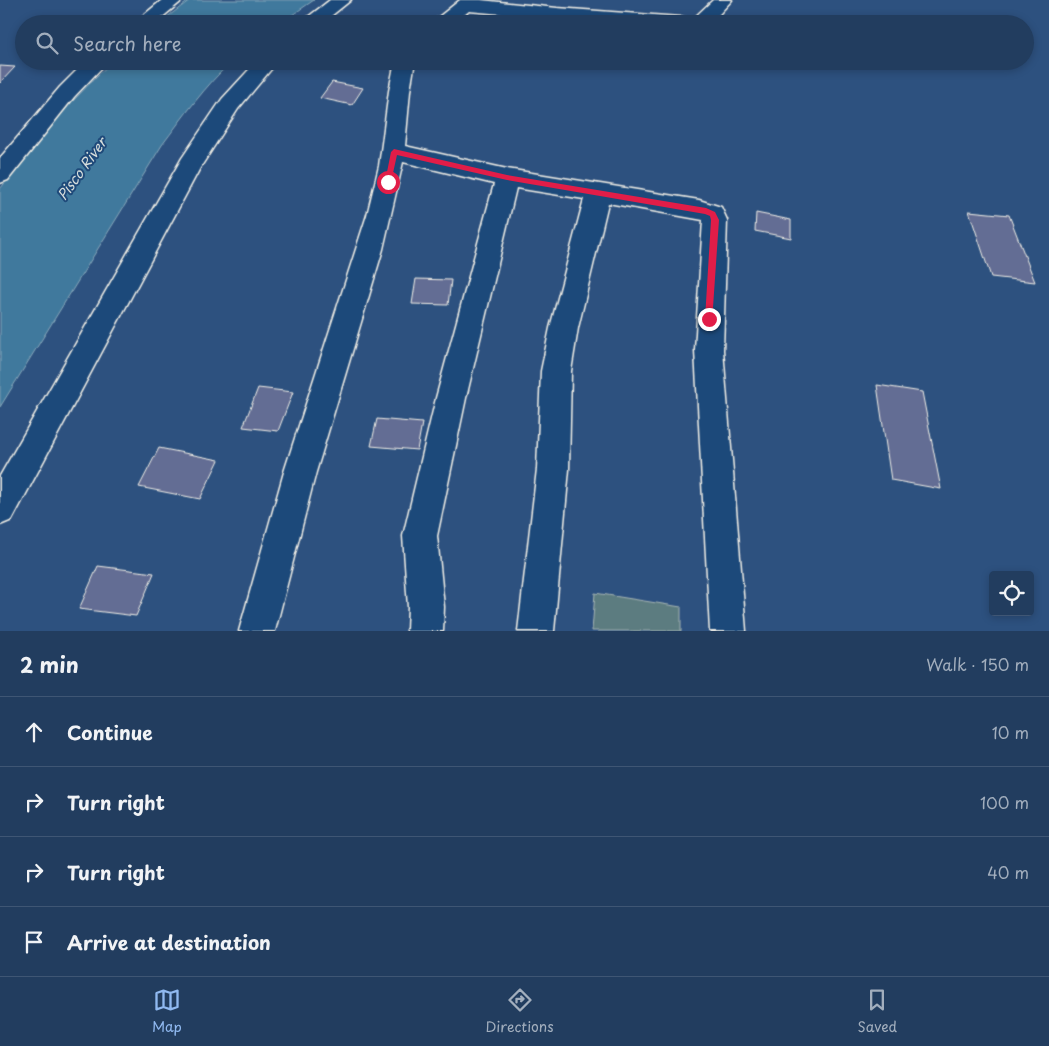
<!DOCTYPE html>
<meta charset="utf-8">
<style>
:root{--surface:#223d5f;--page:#2e4868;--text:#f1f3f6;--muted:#a2aebd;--line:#3f5674;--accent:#90b9f0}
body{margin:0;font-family:"Playpen Sans",sans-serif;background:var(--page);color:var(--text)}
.controls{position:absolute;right:15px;bottom:15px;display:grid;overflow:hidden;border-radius:5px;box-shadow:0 2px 8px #0003}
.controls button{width:45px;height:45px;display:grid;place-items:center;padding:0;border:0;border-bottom:1px solid var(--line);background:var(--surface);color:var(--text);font:25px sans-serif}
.stop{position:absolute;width:15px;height:15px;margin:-11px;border:4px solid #e11d48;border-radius:50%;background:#fff}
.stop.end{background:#e11d48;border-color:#fff;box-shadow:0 1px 5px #0008}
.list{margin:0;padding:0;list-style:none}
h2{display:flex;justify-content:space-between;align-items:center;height:65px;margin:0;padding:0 20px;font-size:21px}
h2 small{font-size:16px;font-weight:400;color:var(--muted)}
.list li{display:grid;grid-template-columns:32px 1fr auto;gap:15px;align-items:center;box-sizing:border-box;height:70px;padding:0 20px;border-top:1px solid var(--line)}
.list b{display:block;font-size:19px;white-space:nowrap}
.list em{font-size:16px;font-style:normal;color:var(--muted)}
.icon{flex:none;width:28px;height:28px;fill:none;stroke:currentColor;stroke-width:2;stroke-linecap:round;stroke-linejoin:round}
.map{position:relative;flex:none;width:1049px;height:631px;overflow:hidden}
.search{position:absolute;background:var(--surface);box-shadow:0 2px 8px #0003;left:15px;right:15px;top:15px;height:55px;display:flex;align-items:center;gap:12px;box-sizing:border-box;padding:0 18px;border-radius:28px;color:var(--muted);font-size:19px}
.sheet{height:345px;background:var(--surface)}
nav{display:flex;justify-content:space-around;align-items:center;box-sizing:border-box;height:70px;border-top:1px solid var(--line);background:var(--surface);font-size:14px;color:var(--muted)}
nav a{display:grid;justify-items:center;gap:2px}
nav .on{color:var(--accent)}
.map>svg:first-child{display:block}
.green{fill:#5c7b80;stroke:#a8b6b4}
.water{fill:#41799d;stroke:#89a9bb}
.building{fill:#646d94;stroke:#f4f1e8}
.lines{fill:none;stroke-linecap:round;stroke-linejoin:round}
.minor-casing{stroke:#f4f1e8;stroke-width:3}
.minor{fill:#1f4a7a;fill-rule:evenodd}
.route{fill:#e11d48}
.labels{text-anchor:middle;stroke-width:4;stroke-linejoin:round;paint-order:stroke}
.water-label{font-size:14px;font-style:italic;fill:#d9dfdd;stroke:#1f4a7a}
</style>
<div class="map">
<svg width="1049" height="631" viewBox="0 0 1049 631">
<rect width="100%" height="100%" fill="#2d517f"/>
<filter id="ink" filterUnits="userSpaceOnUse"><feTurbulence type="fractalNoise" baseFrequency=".02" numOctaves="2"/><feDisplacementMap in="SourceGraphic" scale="10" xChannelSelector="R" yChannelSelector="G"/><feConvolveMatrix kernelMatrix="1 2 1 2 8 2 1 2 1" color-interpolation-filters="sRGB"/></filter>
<g filter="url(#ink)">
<polygon class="green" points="595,593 681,607 681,631 592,631"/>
<g class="water">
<polygon points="190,0 314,0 279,24 158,24"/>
<path d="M 113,61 L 232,61 C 205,86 184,116 162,145 L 0,407 L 0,189 L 47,128 L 98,75 Z"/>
</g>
<g class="building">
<polygon points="873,19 879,24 855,23"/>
<polygon points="0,66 15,67 0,83"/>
<polygon points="332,82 363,88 352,105 320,98"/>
<polygon points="969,211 1009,215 1035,282 991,277"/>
<polygon points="756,213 791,220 791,238 755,231"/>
<polygon points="416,279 451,280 448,305 412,304"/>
<polygon points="877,385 922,392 941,489 891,480"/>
<polygon points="258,388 293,392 278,431 243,427"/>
<polygon points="377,419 422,423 417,450 371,446"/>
<polygon points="159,448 219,460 200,499 139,487"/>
<polygon points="98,566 154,573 136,616 79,609"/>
</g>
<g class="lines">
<defs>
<g id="minor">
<polygon points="162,0 183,0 154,24 133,24"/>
<polygon points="330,0 351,0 321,24 299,24"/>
<polygon points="460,0 481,0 557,8 694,18 713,0 732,0 710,24 614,24 469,11 452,24 430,24"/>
<polygon points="86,61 108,61 74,97 8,180 0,183 0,158 60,87"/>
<polygon points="257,61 278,61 238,109 200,168 12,520 0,525 0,476 182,158 222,99"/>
<polygon points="395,61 415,61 410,91 405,146 507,169 699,200 721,207 727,220 723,350 746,631 710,631 695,350 703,220 608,203 578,328 571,371 569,469 554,631 518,631 537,469 541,371 550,328 584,199 516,188 466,398 437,536 444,607 443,631 407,631 408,607 403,536 436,398 494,184 403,162 383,249 316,472 275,631 239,631 284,472 367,215 379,166 389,91"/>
</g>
</defs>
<use href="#minor" class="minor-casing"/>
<use href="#minor" class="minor"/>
</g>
</g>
<polygon class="route" points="394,149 507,175 706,208 715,212 719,220 712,322 706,322 705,319 711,220 710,216 705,214 507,180 397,155 391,182 388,184 385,182 391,152"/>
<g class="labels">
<g class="water-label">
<text transform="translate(82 169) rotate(-54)" y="5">Pisco River</text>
</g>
</g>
</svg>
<div class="controls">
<button><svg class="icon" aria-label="locate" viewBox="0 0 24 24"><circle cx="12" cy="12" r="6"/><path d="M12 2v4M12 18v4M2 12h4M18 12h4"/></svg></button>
</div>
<div class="stop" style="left:388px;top:182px"></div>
<div class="stop end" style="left:709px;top:319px"></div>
<div class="search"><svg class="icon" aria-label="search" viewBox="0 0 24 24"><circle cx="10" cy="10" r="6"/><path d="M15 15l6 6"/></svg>Search here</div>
</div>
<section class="sheet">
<h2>2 min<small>Walk · 150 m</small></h2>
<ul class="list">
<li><svg class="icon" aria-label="ahead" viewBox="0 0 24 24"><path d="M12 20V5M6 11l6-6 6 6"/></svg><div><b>Continue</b></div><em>10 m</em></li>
<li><svg class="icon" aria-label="right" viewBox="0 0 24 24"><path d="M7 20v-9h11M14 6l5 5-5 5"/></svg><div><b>Turn right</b></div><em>100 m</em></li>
<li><svg class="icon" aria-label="right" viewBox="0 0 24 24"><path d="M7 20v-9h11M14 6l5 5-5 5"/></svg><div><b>Turn right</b></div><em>40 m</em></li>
<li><svg class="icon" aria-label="arrive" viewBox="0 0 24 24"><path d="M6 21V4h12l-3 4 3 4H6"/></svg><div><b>Arrive at destination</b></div></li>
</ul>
</section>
<nav>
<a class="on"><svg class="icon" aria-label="map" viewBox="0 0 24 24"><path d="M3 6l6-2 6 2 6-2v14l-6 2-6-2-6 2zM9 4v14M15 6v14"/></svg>Map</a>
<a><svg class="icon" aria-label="directions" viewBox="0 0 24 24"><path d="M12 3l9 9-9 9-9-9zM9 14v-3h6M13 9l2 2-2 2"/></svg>Directions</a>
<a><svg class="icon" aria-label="saved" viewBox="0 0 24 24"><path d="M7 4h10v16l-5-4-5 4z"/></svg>Saved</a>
</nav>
